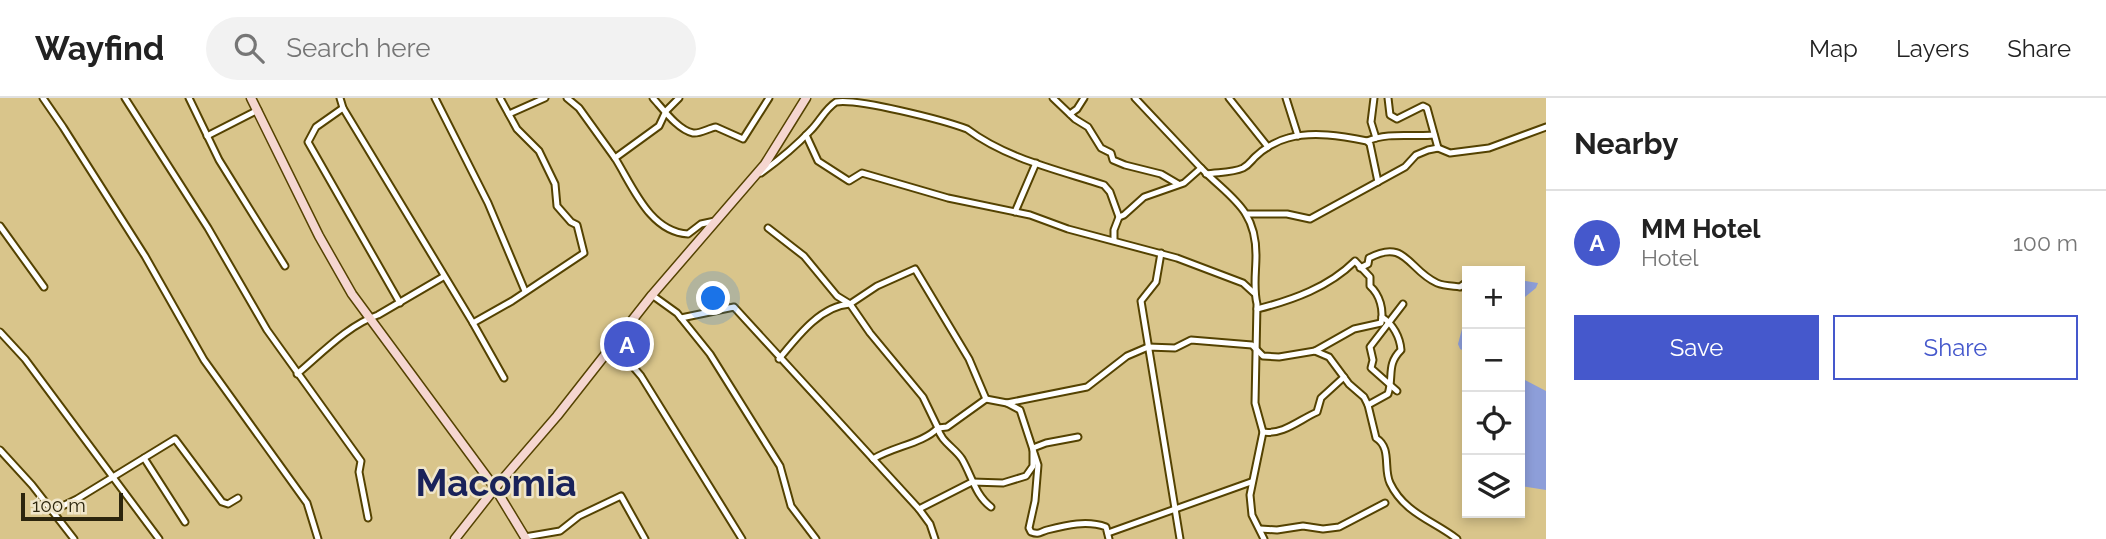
<!DOCTYPE html>
<meta charset="utf-8">
<style>
:root{--surface:#fff;--page:#f2f2f2;--text:#222;--muted:#767676;--line:#e0e0e0;--accent:#4558cc}
body{margin:0;font-family:Raleway,sans-serif;background:var(--page);color:var(--text)}
.controls{position:absolute;right:21px;bottom:21px;display:grid;overflow:hidden;border-radius:0px;box-shadow:0 4px 10px #0003}
.controls button{width:63px;height:63px;display:grid;place-items:center;padding:0;border:0;border-bottom:2px solid var(--line);background:var(--surface);color:var(--text);font:35px sans-serif}
.scale{position:absolute;left:21px;bottom:18px;width:102px;box-sizing:border-box;padding-left:7px;border:4px solid #2c250d;border-top:0;font-size:19px;line-height:24px;white-space:nowrap;color:#2c250d;-webkit-text-stroke:5px #f0e6ca;paint-order:stroke}
.you{position:absolute;left:714px;top:201px;width:24px;height:24px;margin:-18px;border:5px solid #fff;border-radius:50%;background:#1a73e8;box-shadow:0 0 0 10px #1a73e833}
.badge{display:grid;place-items:center;width:46px;height:46px;border-radius:50%;background:var(--accent);color:#fff;font-size:23px;font-weight:700}
.pin{position:absolute;translate:-50% -50%;border:4px solid #fff;box-shadow:0 2px 7px #0006}
.list{margin:0;padding:0;list-style:none}
h2{display:flex;justify-content:space-between;align-items:center;height:91px;margin:0;padding:0 28px;font-size:30px}
h2 small{font-size:23px;font-weight:400;color:var(--muted)}
.list li{display:grid;grid-template-columns:46px 1fr auto;gap:21px;align-items:center;box-sizing:border-box;height:105px;padding:0 28px;border-top:2px solid var(--line)}
.list b{display:block;font-size:26px;white-space:nowrap}
.list p{margin:0;font-size:23px;white-space:nowrap;color:var(--muted)}
.list em{font-size:23px;font-style:normal;color:var(--muted)}
.actions{display:flex;gap:14px;padding:21px 28px}
.actions a{flex:1;padding:16px 0;border:2px solid var(--accent);border-radius:0px;text-align:center;font-size:24px;color:var(--accent)}
.actions .main{background:var(--accent);color:#fff}
.icon{flex:none;width:38px;height:38px;fill:none;stroke:currentColor;stroke-width:2;stroke-linecap:round;stroke-linejoin:round}
.map{position:relative;flex:none;width:1546px;height:441px;overflow:hidden}
header{display:flex;align-items:center;gap:42px;box-sizing:border-box;height:98px;padding:0 35px;background:var(--surface);border-bottom:2px solid var(--line)}
header strong{font-size:33px}
nav{display:flex;gap:38px;margin-inline-start:auto;font-size:24px}
.search{width:490px;height:63px;background:var(--page);display:flex;align-items:center;gap:18px;box-sizing:border-box;padding:0 24px;border-radius:38px;color:var(--muted);font-size:26px}
main{display:flex}
aside{flex:1;background:var(--surface)}
.map>svg:first-child{display:block}
.green{fill:#8d9ed9}
.lines{fill:none;stroke-linecap:round;stroke-linejoin:round}
.street-casing{stroke:#544201;stroke-width:9}
.secondary-casing{stroke:#544201;stroke-width:11}
.street{stroke:#fff;stroke-width:5}
.secondary{stroke:#f5d6d0;stroke-width:8}
.labels{text-anchor:middle;stroke-width:5;stroke-linejoin:round;paint-order:stroke}
.town-label{font-size:37px;font-weight:bold;fill:#19225a;stroke:#f0e6ca}
</style>
<header>
<strong>Wayfind</strong>
<div class="search"><svg class="icon" aria-label="search" viewBox="0 0 24 24"><circle cx="10" cy="10" r="6"/><path d="M15 15l6 6"/></svg>Search here</div>
<nav><a>Map</a><a>Layers</a><a>Share</a></nav>
</header>
<main>
<div class="map">
<svg width="1546" height="441" viewBox="0 0 1546 441">
<rect width="100%" height="100%" fill="#d9c58b"/>
<g class="green">
<polygon points="1520,182 1538,185 1536,190 1520,203"/>
<polygon points="1467,212 1467,254 1460,251 1458,246"/>
<polygon points="1522,275 1523,281 1546,293 1546,392 1520,388 1520,280"/>
</g>
<g class="lines">
<defs>
<g id="street">
<polyline points="43,0 63,29 145,158 204,262 307,405 318,441"/>
<polyline points="125,0 208,130 267,232 361,363 359,374 368,420"/>
<polyline points="189,0 219,62 285,168"/>
<polyline points="340,0 343,10 473,225"/>
<polyline points="435,0 488,105 525,193"/>
<polyline points="500,0 517,31 539,53 555,86 557,108 571,124 577,127 584,155 512,203 473,225 504,280"/>
<polyline points="567,0 579,10 615,60"/>
<path d="M 653,0 C 663,11 678,32 693,35 C 700,36 709,30 716,29 L 743,41 L 769,0"/>
<path d="M 679,0 L 666,13 L 659,28 L 615,60 C 633,89 650,134 688,136 L 701,126 L 715,123"/>
<polyline points="1053,0 1075,21 1088,29 1101,50 1111,55 1113,62 1125,67 1161,76 1178,86"/>
<polyline points="1229,0 1268,49"/>
<polyline points="1286,0 1298,38"/>
<polyline points="1374,0 1371,24 1376,40"/>
<polyline points="1388,0 1390,17 1397,21 1423,8 1427,10 1438,50"/>
<polyline points="343,10 316,29 308,44 400,205"/>
<polyline points="509,16 545,0"/>
<polyline points="1070,16 1077,11 1084,0"/>
<polyline points="806,37 818,63 849,83 862,75 948,100 1030,117 1068,131 1177,160 1243,185 1254,195"/>
<polyline points="207,38 258,12"/>
<path d="M 1367,43 C 1388,34 1411,39 1434,37"/>
<path d="M 1201,70 C 1230,100 1256,110 1256,157 C 1256,174 1253,190 1257,206 L 1255,305 L 1263,334 L 1250,397 L 1252,417 L 1264,441"/>
<path d="M 761,75 C 779,62 796,48 811,32 C 820,23 825,11 836,4 C 857,0 943,22 967,31 C 1007,61 1058,72 1104,87 L 1110,94 L 1119,119 L 1114,132 L 1114,142"/>
<path d="M 1206,76 C 1218,74 1232,75 1243,70 C 1249,67 1251,63 1255,59 C 1263,51 1276,43 1288,40 C 1313,33 1342,38 1367,43 L 1370,46 L 1378,84"/>
<polyline points="1015,114 1036,65"/>
<polyline points="1246,116 1287,116 1310,121 1405,69 1416,57 1428,52 1438,50 1450,55 1489,50 1546,29"/>
<polyline points="1119,119 1124,117 1144,99 1184,85 1201,70 1135,0"/>
<polyline points="0,128 44,189"/>
<polyline points="768,130 804,158 837,198 850,206 877,188 915,171 969,261 986,301"/>
<polyline points="1161,155 1156,184 1141,203 1180,441"/>
<path d="M 1360,170 L 1368,166 L 1369,160 C 1406,140 1408,172 1437,185 C 1444,188 1453,188 1460,189 L 1467,184"/>
<polyline points="652,197 677,215 710,256 780,368 791,408 816,441"/>
<path d="M 1257,211 C 1293,202 1329,189 1355,163 L 1370,179 L 1370,188 C 1380,197 1384,212 1381,225 L 1354,231 L 1315,253"/>
<polyline points="681,220 734,209 919,411 930,426 935,441"/>
<polyline points="0,234 25,261 159,441"/>
<polyline points="610,249 629,264 641,278 742,441"/>
<path d="M 779,261 C 797,239 820,208 850,206 L 870,235 L 923,299 L 938,330 L 947,329 L 986,301 L 1007,305 L 1087,289 L 1127,258 L 1148,249 L 1175,250 L 1191,242 L 1252,247 L 1263,258 L 1279,259 L 1315,253 L 1329,259 L 1349,286 L 1364,299 L 1368,307 L 1376,340 C 1392,350 1383,370 1390,385 C 1404,415 1434,423 1457,441"/>
<path d="M 297,276 C 321,256 348,227 378,217 L 443,179"/>
<polyline points="1397,293 1371,270 1373,262 1370,249 1403,206"/>
<path d="M 1007,305 L 1020,312 L 1038,367 L 1035,403 L 1029,430 L 1031,434 C 1039,437 1040,434 1047,432 C 1067,427 1087,422 1106,429 L 1109,441"/>
<path d="M 1368,307 L 1388,296 C 1394,278 1386,267 1401,252 C 1400,239 1393,226 1382,219"/>
<path d="M 1263,334 C 1283,337 1299,322 1317,314 L 1321,300 L 1344,279"/>
<polyline points="0,352 32,387 74,441"/>
<polyline points="144,360 185,424"/>
<path d="M 873,361 C 894,348 922,346 938,330 C 940,343 955,350 962,361 C 972,378 975,397 991,409"/>
<polyline points="919,411 972,384 1003,385 1026,378 1033,368 1033,350 1046,345 1078,339"/>
<polyline points="52,413 77,401 175,341 222,404 228,406 238,400"/>
<polyline points="1260,431 1277,432 1303,428 1323,431 1339,429 1385,405"/>
<polyline points="1108,435 1251,384"/>
<polyline points="525,439 560,433 579,418 621,398 645,441"/>
</g>
<g id="secondary">
<polyline points="251,0 319,138 352,196 495,390 526,441"/>
<polyline points="455,441 495,390 557,318 652,197 765,66 806,0"/>
</g>
</defs>
<use href="#street" class="street-casing"/>
<use href="#secondary" class="secondary-casing"/>
<use href="#street" class="street"/>
<use href="#secondary" class="secondary"/>
</g>
<g class="labels">
<g class="town-label">
<text x="496" y="398">Macomia</text>
</g>
</g>
</svg>
<div class="controls">
<button>+</button>
<button>−</button>
<button><svg class="icon" aria-label="locate" viewBox="0 0 24 24"><circle cx="12" cy="12" r="6"/><path d="M12 2v4M12 18v4M2 12h4M18 12h4"/></svg></button>
<button><svg class="icon" aria-label="layers" viewBox="0 0 24 24"><path d="M12 4l9 5-9 5-9-5zM3 14l9 5 9-5"/></svg></button>
</div>
<div class="scale">100 m</div>
<div class="you"></div>
<div class="pin badge" style="left:627px;top:246px">A</div>
</div>
<aside>
<h2>Nearby<small></small></h2>
<ul class="list">
<li><span class="badge">A</span><div><b>MM Hotel</b><p>Hotel</p></div><em>100 m</em></li>
</ul>
<div class="actions"><a class="main">Save</a><a>Share</a></div>
</aside>
</main>
